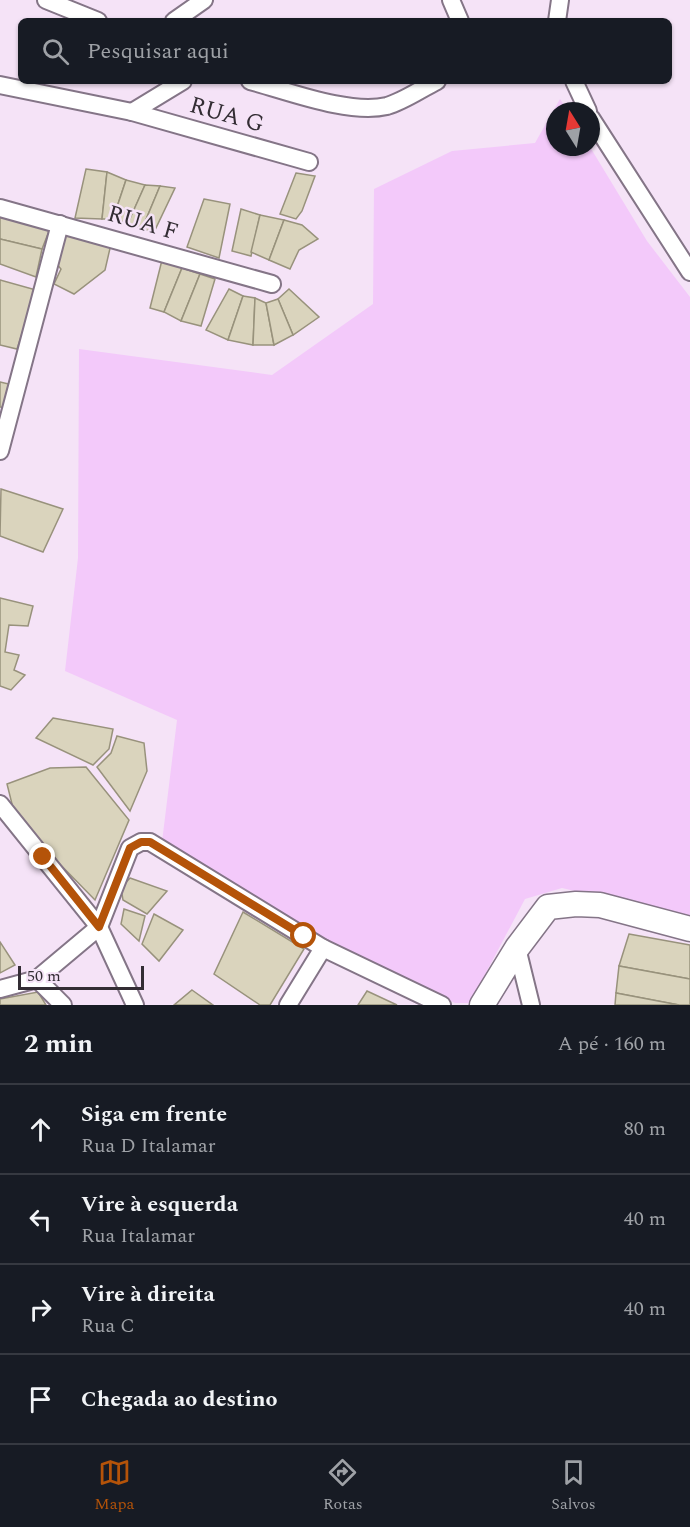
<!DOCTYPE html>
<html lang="pt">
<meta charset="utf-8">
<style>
:root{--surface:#171b24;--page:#20242c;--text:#f1f3f6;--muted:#9ea1a6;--line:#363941;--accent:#b45309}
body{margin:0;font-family:Spectral,serif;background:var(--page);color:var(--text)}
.compass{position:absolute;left:546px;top:102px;width:54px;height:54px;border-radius:50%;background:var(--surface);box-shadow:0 2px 4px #0004;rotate:349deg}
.scale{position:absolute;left:18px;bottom:15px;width:126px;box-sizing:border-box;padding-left:6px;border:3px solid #332d34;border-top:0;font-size:16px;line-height:21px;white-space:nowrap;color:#332d34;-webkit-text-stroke:4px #f5e3f7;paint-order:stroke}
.stop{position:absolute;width:18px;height:18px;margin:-14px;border:4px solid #b45309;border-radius:50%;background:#fff}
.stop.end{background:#b45309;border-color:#fff;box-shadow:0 2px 6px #0008}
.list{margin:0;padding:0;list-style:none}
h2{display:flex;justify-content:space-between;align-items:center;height:78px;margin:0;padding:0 24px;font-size:26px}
h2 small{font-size:20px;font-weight:400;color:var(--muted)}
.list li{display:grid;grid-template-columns:39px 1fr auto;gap:18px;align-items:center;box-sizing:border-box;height:90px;padding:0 24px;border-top:2px solid var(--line)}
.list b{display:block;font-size:22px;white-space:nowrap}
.list p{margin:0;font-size:20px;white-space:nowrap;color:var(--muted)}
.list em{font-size:20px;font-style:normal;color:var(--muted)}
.icon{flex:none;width:33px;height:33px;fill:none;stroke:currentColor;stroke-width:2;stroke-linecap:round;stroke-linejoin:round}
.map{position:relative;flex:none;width:690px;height:1005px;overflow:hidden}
.search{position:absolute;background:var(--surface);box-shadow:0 2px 4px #0004;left:18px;right:18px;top:18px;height:66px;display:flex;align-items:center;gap:15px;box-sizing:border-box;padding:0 21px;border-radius:9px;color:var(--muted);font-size:22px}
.sheet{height:438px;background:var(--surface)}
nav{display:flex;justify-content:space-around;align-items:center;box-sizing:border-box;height:84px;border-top:2px solid var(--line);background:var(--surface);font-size:16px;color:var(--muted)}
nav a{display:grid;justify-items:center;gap:3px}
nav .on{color:var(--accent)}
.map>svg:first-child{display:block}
.green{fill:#f3c9fa}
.building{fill:#dad4bd;stroke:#98927c;stroke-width:1.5}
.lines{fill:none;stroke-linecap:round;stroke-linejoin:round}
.street-casing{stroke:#847587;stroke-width:20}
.secondary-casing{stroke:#847587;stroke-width:27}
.street{stroke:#fff;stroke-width:16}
.secondary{stroke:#fff;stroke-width:24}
.route{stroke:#b45309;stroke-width:8}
.labels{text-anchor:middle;stroke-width:5;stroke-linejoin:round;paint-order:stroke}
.street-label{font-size:24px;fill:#332d34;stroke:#f5e3f7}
</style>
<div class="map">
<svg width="690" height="1005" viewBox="0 0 690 1005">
<rect width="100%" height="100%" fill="#f5e3f7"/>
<polygon class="green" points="560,99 568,111 555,111 555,147 590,147 647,241 690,297 690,918 562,888 525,899 470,1003 455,1003 263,908 162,842 177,720 65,671 78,558 79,349 272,375 373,304 374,189 452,151 535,143"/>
<g class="building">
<polygon points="86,169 107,172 102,219 75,218"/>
<polygon points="107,172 126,180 113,219 102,219"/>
<polygon points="296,173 315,176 302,211 296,219 280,214"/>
<polygon points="126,180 145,185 128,223 113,219"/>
<polygon points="145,185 160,186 142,229 128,223"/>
<polygon points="160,186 175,188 154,232 142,229"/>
<polygon points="204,199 230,204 219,258 187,247"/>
<polygon points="241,209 260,215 251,256 232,251"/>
<polygon points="260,215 284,220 269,260 251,252"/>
<polygon points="0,217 51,226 42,249 0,239"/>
<polygon points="284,220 302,225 318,239 299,250 290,269 269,260"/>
<polygon points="65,233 111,244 105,270 74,294 54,284 61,269 56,263"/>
<polygon points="0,239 42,249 36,277 0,264"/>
<polygon points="162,260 182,268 164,312 150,308"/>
<polygon points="182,268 200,274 181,321 164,312"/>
<polygon points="200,274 215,279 201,326 181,321"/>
<polygon points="0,280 36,290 17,349 0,345"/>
<polygon points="229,289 243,296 228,340 206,330"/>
<polygon points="289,289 319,317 293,335 278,299"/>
<polygon points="243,296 255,298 253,345 228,340"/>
<polygon points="255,298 266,303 274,345 253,345"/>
<polygon points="278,299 293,335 274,345 266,303"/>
<polygon points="0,382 13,385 6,408 0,407"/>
<polygon points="1,489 63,509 43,552 0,536"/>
<polygon points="0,598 33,606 28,626 9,625 5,652 19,655 14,670 25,675 11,690 0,686"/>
<polygon points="53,718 113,729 109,749 93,765 36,738"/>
<polygon points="117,736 144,743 147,771 130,811 97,767 111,753"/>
<polygon points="86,767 129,820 95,900 45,849 14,812 7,784 50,768"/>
<polygon points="130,878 167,891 147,914 123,900 121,888"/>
<polygon points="124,909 145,916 139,941 121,924"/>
<polygon points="243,912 304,949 270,1005 260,1005 214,974"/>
<polygon points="154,914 183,930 159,961 142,944"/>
<polygon points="629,934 690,945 690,979 619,966"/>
<polygon points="0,942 15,965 0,973"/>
<polygon points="619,966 690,979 690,1005 679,1005 616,993"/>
<polygon points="192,990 213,1005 174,1005"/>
<polygon points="367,991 397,1005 358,1005"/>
<polygon points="38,992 46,1005 0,1005 0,999"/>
<polygon points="616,993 679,1005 615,1005"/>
</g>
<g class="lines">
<defs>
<g id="street">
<polyline points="46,0 98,21"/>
<polyline points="451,0 460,21"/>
<polyline points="174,21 204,0"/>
<polyline points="557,21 560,0"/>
<path d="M 250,81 C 288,91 349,115 387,106 C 404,101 421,89 437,81"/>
<polyline points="574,81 588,111"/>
<polyline points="0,85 132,112 309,162"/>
<polyline points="132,112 183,81"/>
<polyline points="591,118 690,272"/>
<polyline points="0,208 272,284"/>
<polyline points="0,451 60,224"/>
<polyline points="0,804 99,927 135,1005"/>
<polyline points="517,948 531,1005"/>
<polyline points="37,979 63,1005"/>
<polyline points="0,989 37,979 99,927 130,848 141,842 150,842 323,948 442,1005"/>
<polyline points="288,1005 323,948"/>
</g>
<polyline id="secondary" points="482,1005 517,948 548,907 576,904 600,905 690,929"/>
</defs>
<use href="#street" class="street-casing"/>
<use href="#secondary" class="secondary-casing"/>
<use href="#street" class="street"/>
<use href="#secondary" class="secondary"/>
</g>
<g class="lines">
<polyline class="route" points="43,857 99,927 130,848 141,842 150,842 304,936"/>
</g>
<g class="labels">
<g class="street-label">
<text transform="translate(227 114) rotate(16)" y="8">RUA G</text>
<text transform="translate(143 222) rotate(16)" y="8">RUA F</text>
</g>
</g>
</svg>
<svg class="compass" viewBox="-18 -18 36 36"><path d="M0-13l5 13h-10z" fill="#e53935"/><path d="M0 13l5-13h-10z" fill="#9ea1a6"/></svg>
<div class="scale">50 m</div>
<div class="stop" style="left:304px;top:936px"></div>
<div class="stop end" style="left:43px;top:857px"></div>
<div class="search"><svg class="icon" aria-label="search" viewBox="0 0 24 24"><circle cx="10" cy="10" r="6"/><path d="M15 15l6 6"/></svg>Pesquisar aqui</div>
</div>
<section class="sheet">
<h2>2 min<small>A pé · 160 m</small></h2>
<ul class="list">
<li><svg class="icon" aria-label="ahead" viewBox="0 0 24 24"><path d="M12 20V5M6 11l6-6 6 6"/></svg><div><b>Siga em frente</b><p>Rua D Italamar</p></div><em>80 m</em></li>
<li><svg class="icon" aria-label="left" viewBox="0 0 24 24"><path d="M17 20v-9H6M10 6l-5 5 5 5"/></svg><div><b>Vire à esquerda</b><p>Rua Italamar</p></div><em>40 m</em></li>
<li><svg class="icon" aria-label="right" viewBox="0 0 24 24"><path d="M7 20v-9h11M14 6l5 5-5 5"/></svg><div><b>Vire à direita</b><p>Rua C</p></div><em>40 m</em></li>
<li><svg class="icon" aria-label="arrive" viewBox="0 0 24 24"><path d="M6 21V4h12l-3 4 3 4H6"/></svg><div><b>Chegada ao destino</b></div></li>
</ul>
</section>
<nav>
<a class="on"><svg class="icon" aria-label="map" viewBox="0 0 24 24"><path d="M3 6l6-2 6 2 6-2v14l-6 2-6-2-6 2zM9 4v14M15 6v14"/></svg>Mapa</a>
<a><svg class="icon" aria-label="directions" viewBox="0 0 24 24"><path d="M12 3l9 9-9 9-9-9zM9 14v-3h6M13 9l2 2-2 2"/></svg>Rotas</a>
<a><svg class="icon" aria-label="saved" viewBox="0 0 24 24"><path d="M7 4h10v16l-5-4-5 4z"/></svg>Salvos</a>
</nav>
